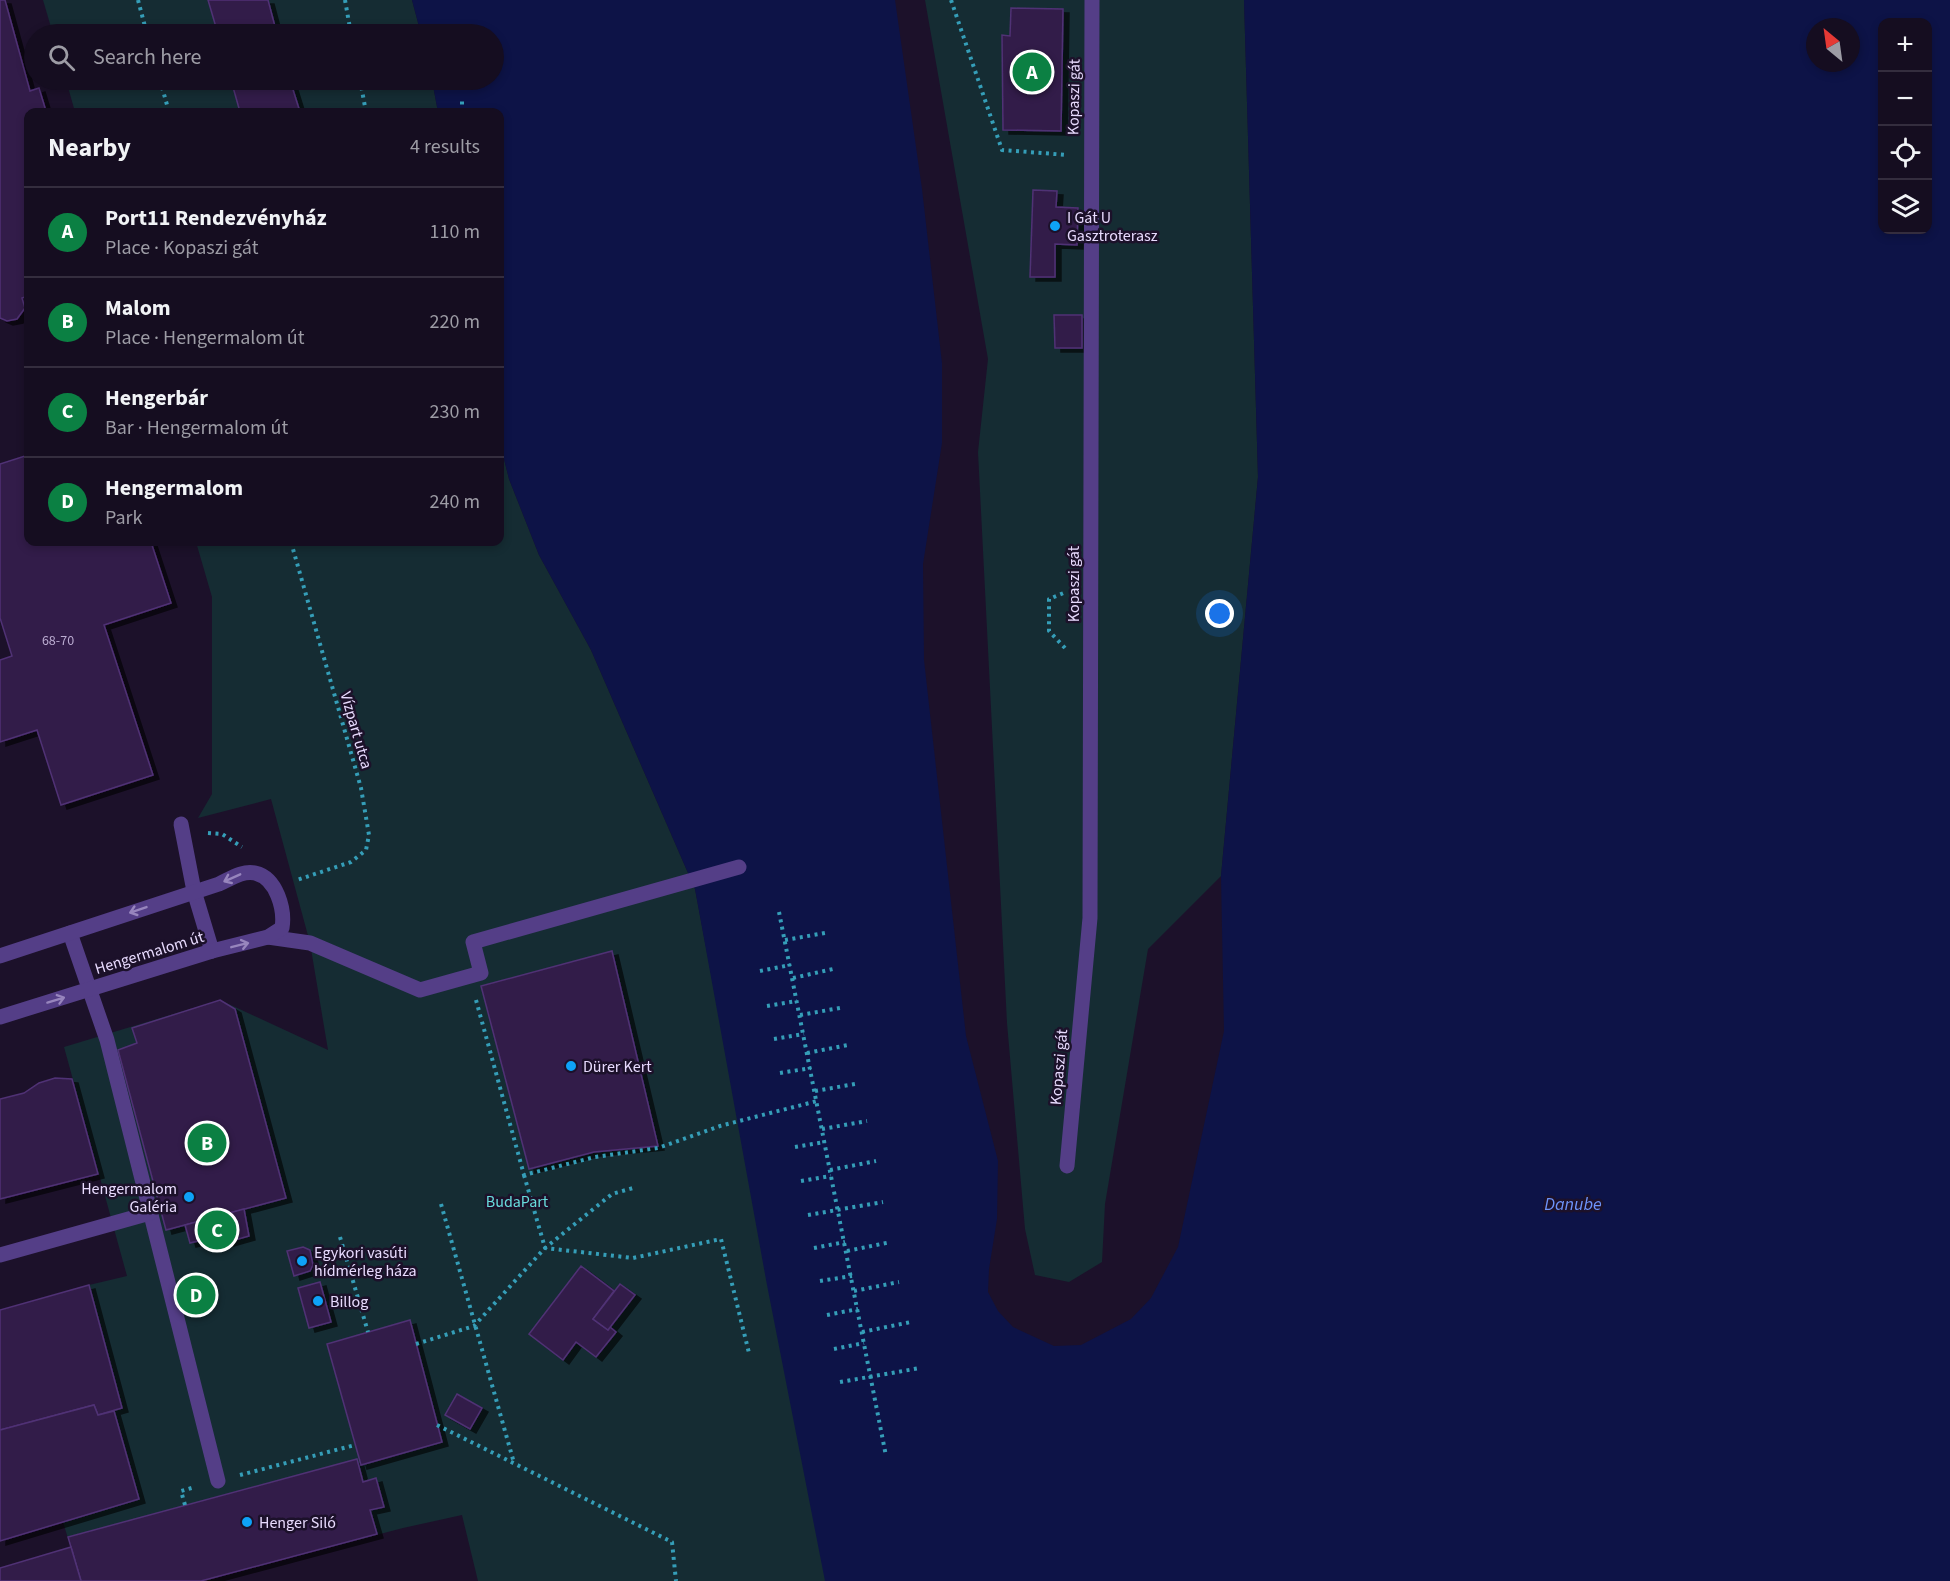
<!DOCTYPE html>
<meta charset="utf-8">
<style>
:root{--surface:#150d20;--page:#1e1629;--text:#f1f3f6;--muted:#9d9ca5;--line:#342d3e;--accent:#0b8043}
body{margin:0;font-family:"Source Sans 3",sans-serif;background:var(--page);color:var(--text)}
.controls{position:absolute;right:18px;top:18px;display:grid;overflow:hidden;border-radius:12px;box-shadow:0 3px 9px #0003}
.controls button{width:54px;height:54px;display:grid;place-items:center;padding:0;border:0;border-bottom:2px solid var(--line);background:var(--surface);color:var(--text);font:30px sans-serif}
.compass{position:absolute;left:1806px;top:18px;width:54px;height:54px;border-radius:50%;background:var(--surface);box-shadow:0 3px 9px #0003;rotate:331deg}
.you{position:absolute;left:1220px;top:614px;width:21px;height:21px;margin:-15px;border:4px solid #fff;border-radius:50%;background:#1a73e8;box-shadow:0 0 0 9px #1a73e833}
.badge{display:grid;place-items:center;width:39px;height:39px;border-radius:50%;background:var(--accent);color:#fff;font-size:20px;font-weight:700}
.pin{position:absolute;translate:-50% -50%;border:3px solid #fff;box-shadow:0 2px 6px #0006}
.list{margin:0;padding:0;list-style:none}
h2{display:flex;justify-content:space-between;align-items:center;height:78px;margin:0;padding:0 24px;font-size:26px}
h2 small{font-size:20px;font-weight:400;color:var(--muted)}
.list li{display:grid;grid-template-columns:39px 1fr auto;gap:18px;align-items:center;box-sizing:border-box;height:90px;padding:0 24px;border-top:2px solid var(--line)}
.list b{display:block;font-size:22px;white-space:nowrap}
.list p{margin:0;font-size:20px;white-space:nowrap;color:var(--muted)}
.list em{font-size:20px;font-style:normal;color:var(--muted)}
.icon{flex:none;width:33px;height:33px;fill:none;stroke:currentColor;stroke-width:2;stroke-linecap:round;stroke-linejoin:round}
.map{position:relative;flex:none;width:1950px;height:1581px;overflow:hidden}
.search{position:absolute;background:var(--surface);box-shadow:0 3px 9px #0003;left:24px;top:24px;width:480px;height:66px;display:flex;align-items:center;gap:15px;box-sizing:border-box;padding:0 21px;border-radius:33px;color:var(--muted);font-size:22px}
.panel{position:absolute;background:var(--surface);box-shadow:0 3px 9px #0003;left:24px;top:108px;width:480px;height:438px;border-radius:12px}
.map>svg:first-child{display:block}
.green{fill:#152c33}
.water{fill:#0d1347;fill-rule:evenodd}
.building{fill:#331e4a;stroke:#503175;stroke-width:1.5;filter:url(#shadow)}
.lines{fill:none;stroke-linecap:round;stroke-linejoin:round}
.path{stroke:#359eb8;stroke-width:4;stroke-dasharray:3 4.5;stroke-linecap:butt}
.lane{stroke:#543e87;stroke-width:15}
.street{stroke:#543e87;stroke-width:15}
.oneway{stroke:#9785bd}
.poi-dot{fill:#0ea2f7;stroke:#1c112a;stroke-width:2}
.labels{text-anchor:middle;stroke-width:5;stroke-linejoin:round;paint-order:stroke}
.number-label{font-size:14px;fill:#bbacd1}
.street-label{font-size:16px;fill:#e8dbfe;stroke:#1c112a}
.poi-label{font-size:16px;fill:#e8dbfe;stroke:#1c112a;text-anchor:start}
.park-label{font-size:16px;fill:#68dcdd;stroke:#1c112a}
.water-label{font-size:18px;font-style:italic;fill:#6d93fa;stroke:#1c112a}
</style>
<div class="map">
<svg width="1950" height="1581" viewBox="0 0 1950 1581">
<defs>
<filter id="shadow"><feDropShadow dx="6" dy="4" stdDeviation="0" flood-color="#0009"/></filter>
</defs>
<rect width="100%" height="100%" fill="#1c112a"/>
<g class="green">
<polygon points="43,0 412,0 421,34 53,34"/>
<polygon points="925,0 1244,0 1258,477 1221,876 1148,949 1105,1204 1102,1262 1069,1282 1035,1275 1025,1229 1007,1023 978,452 988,359"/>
<polygon points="66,80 432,80 438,112 75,112"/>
<polygon points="500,443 509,479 539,555 591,650 695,889 826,1581 478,1581 462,1515 403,1528 201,1581 81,1581 63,1522 138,1499 114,1411 122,1407 89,1285 127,1276 64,1047 220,1000 328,1050 310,943 271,799 198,818 212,794 212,597 196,542 500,542"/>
</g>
<path class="water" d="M 412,0 L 895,0 L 922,189 L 942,363 L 942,443 L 923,564 L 924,660 L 966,1036 L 998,1161 L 997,1219 L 989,1269 L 988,1292 L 998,1311 L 1013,1327 L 1054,1346 L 1081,1345 L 1131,1319 L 1151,1298 L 1178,1247 L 1224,1031 L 1221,876 L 1258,477 L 1244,0 L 1950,0 L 1950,1581 L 825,1581 L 767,1285 L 695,889 L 591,650 L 539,555 L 509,479 L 500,443 L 500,112 L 438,112 L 432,80 L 494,80 L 494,34 L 421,34 ZM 1882,22 L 1928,22 L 1928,230 L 1882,230 ZM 1815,27 L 1851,27 L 1851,63 L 1815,63 Z"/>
<g class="building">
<polygon points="0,0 5,0 30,91 39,88 46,111 28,112 28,296 22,298 25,308 17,319 7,321 0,318"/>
<polygon points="208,0 268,0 277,34 218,34"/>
<polygon points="1011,8 1063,9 1061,131 1003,130 1002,35 1010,36"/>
<polygon points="231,80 290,80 300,112 240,112"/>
<polygon points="1033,190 1057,191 1056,207 1078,208 1077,245 1055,244 1055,277 1030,277"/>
<polygon points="1054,315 1082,315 1082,348 1055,348"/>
<polygon points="28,455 28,542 151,542 171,603 104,625 153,775 61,805 37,730 0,742 0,660 12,656 0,618 0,464"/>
<polygon points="612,951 658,1146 594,1152 529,1169 481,986"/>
<polygon points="220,1000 235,1009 286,1198 166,1230 118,1050 137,1043 132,1028"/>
<polygon points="55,1078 72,1079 98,1174 0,1199 0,1099 24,1093 39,1083"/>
<polygon points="244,1209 249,1236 217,1245 214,1237 190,1243 185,1225"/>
<polygon points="303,1247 310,1250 313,1265 310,1271 294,1276 287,1251"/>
<polygon points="581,1266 614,1291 593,1319 608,1330 610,1327 616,1332 596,1357 576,1342 563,1360 529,1334"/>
<polygon points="320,1282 331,1322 309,1328 298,1288"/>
<polygon points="620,1284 635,1295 608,1330 593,1319"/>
<polygon points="89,1285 122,1408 98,1415 94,1405 0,1430 0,1310"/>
<polygon points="410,1320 442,1442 361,1465 327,1344"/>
<polygon points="457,1394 482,1408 470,1429 445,1415"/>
<polygon points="94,1405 98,1415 114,1411 139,1499 0,1541 0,1430"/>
<polygon points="357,1459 363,1482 376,1478 384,1507 370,1510 377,1534 201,1581 81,1581 68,1537"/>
<polygon points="71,1547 81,1581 0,1581 0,1568"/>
</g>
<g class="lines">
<g class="path">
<polyline points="138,0 147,34"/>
<polyline points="345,0 351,34"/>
<polyline points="951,0 1002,150 1068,155"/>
<polyline points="160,80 169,112"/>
<polyline points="360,80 366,112"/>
<polyline points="462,112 462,100"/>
<polyline points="291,542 361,788 369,835 366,850 351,862 297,880"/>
<polyline points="1065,648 1049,631 1049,599 1066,592"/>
<polyline points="208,833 222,834 242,847"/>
<polyline points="779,912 886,1456"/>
<polyline points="785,940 825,933"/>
<polyline points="760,971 790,965"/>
<polyline points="793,978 833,969"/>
<polyline points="476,1000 524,1175 595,1157 658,1148 720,1126 817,1101"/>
<polyline points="767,1006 797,1001"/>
<polyline points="800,1015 840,1008"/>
<polyline points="774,1039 804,1034"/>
<polyline points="807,1053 848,1045"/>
<polyline points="780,1073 811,1068"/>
<polyline points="815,1091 855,1084"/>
<polyline points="822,1129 867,1121"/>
<polyline points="795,1147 825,1142"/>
<polyline points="830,1170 876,1161"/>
<polyline points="524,1175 545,1248 612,1194 633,1188"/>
<polyline points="801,1181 831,1176"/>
<polyline points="441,1204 514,1463"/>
<polyline points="808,1215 883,1202"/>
<polyline points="340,1237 368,1332"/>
<polyline points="814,1248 845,1242"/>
<polyline points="847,1251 891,1242"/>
<polyline points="820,1281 852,1276"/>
<polyline points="854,1291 899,1282"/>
<polyline points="827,1315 858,1309"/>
<polyline points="862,1332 911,1322"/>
<polyline points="416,1344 474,1326 545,1248 633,1258 721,1239 749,1353"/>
<polyline points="834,1349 864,1343"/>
<polyline points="840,1382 920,1368"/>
<polyline points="437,1425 672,1542 676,1581"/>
<polyline points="240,1475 355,1445"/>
<polyline points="185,1505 181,1491 195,1487"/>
</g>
<g class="lane">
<polyline points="181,824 194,891 212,951"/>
<polyline points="70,933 107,1040 218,1481"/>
<polyline points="268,937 310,943 420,990 481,973 473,942 739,867"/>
<polyline points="0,1255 150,1213"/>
</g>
<g class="street">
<path d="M 0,956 L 219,884 C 230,879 243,870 255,873 C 277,878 285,910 282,928 L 268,937 L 212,951 L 0,1017"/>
<polyline points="1067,1166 1090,918 1092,0"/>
</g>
</g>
<defs><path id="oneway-shaft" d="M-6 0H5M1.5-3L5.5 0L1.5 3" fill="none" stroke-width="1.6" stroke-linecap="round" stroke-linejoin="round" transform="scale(1.5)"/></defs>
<g class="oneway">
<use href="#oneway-shaft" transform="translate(232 878) rotate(156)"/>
<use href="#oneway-shaft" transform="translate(138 910) rotate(161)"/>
<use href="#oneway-shaft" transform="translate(240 945) rotate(-14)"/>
<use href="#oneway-shaft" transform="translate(56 1000) rotate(-17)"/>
</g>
<g class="poi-dot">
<circle cx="1055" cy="226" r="6"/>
<circle cx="571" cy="1066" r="6"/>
<circle cx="189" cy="1197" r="6"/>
<circle cx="302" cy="1261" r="6"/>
<circle cx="318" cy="1301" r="6"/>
<circle cx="247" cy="1522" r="6"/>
</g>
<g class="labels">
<g class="number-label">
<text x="58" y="645">68-70</text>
</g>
<g class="street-label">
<text transform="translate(1073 97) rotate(-89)" y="6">Kopaszi gát</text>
<text transform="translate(1073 584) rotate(-90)" y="6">Kopaszi gát</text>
<text transform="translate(357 730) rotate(74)" y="6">Vízpart utca</text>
<text transform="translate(149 952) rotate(-17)" y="6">Hengermalom út</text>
<text transform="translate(1058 1067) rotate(-85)" y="6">Kopaszi gát</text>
</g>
<g class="poi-label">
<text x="1067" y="223">I Gát U<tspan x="1067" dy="18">Gasztroterasz</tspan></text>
<text x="583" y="1072">Dürer Kert</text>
<text x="177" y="1194" text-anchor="end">Hengermalom<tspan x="177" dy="18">Galéria</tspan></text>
<text x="314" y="1258">Egykori vasúti<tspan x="314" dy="18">hídmérleg háza</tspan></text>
<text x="330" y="1307">Billog</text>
<text x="259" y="1528">Henger Siló</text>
</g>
<g class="park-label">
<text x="517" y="1207">BudaPart</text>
</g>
<g class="water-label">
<text x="1573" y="1210">Danube</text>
</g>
</g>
</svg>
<div class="controls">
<button>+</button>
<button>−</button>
<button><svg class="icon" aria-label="locate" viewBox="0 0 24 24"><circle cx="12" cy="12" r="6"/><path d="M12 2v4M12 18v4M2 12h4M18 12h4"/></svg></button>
<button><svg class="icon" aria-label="layers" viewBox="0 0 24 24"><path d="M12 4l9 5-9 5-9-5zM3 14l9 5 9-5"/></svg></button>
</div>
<svg class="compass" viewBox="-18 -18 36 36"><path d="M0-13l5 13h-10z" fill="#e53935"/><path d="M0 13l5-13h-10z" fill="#9d9ca5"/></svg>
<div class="you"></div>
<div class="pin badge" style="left:1032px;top:72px">A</div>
<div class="pin badge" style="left:207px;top:1143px">B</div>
<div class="pin badge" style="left:217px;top:1230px">C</div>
<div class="pin badge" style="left:196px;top:1295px">D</div>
<div class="search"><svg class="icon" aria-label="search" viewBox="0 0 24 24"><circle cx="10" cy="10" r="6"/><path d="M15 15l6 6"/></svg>Search here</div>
<section class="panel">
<h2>Nearby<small>4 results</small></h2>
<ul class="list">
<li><span class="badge">A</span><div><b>Port11 Rendezvényház</b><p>Place · Kopaszi gát</p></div><em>110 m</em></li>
<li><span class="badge">B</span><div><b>Malom</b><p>Place · Hengermalom út</p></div><em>220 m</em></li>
<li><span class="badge">C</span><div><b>Hengerbár</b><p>Bar · Hengermalom út</p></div><em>230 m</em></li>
<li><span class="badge">D</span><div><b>Hengermalom</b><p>Park</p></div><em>240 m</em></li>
</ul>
</section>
</div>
